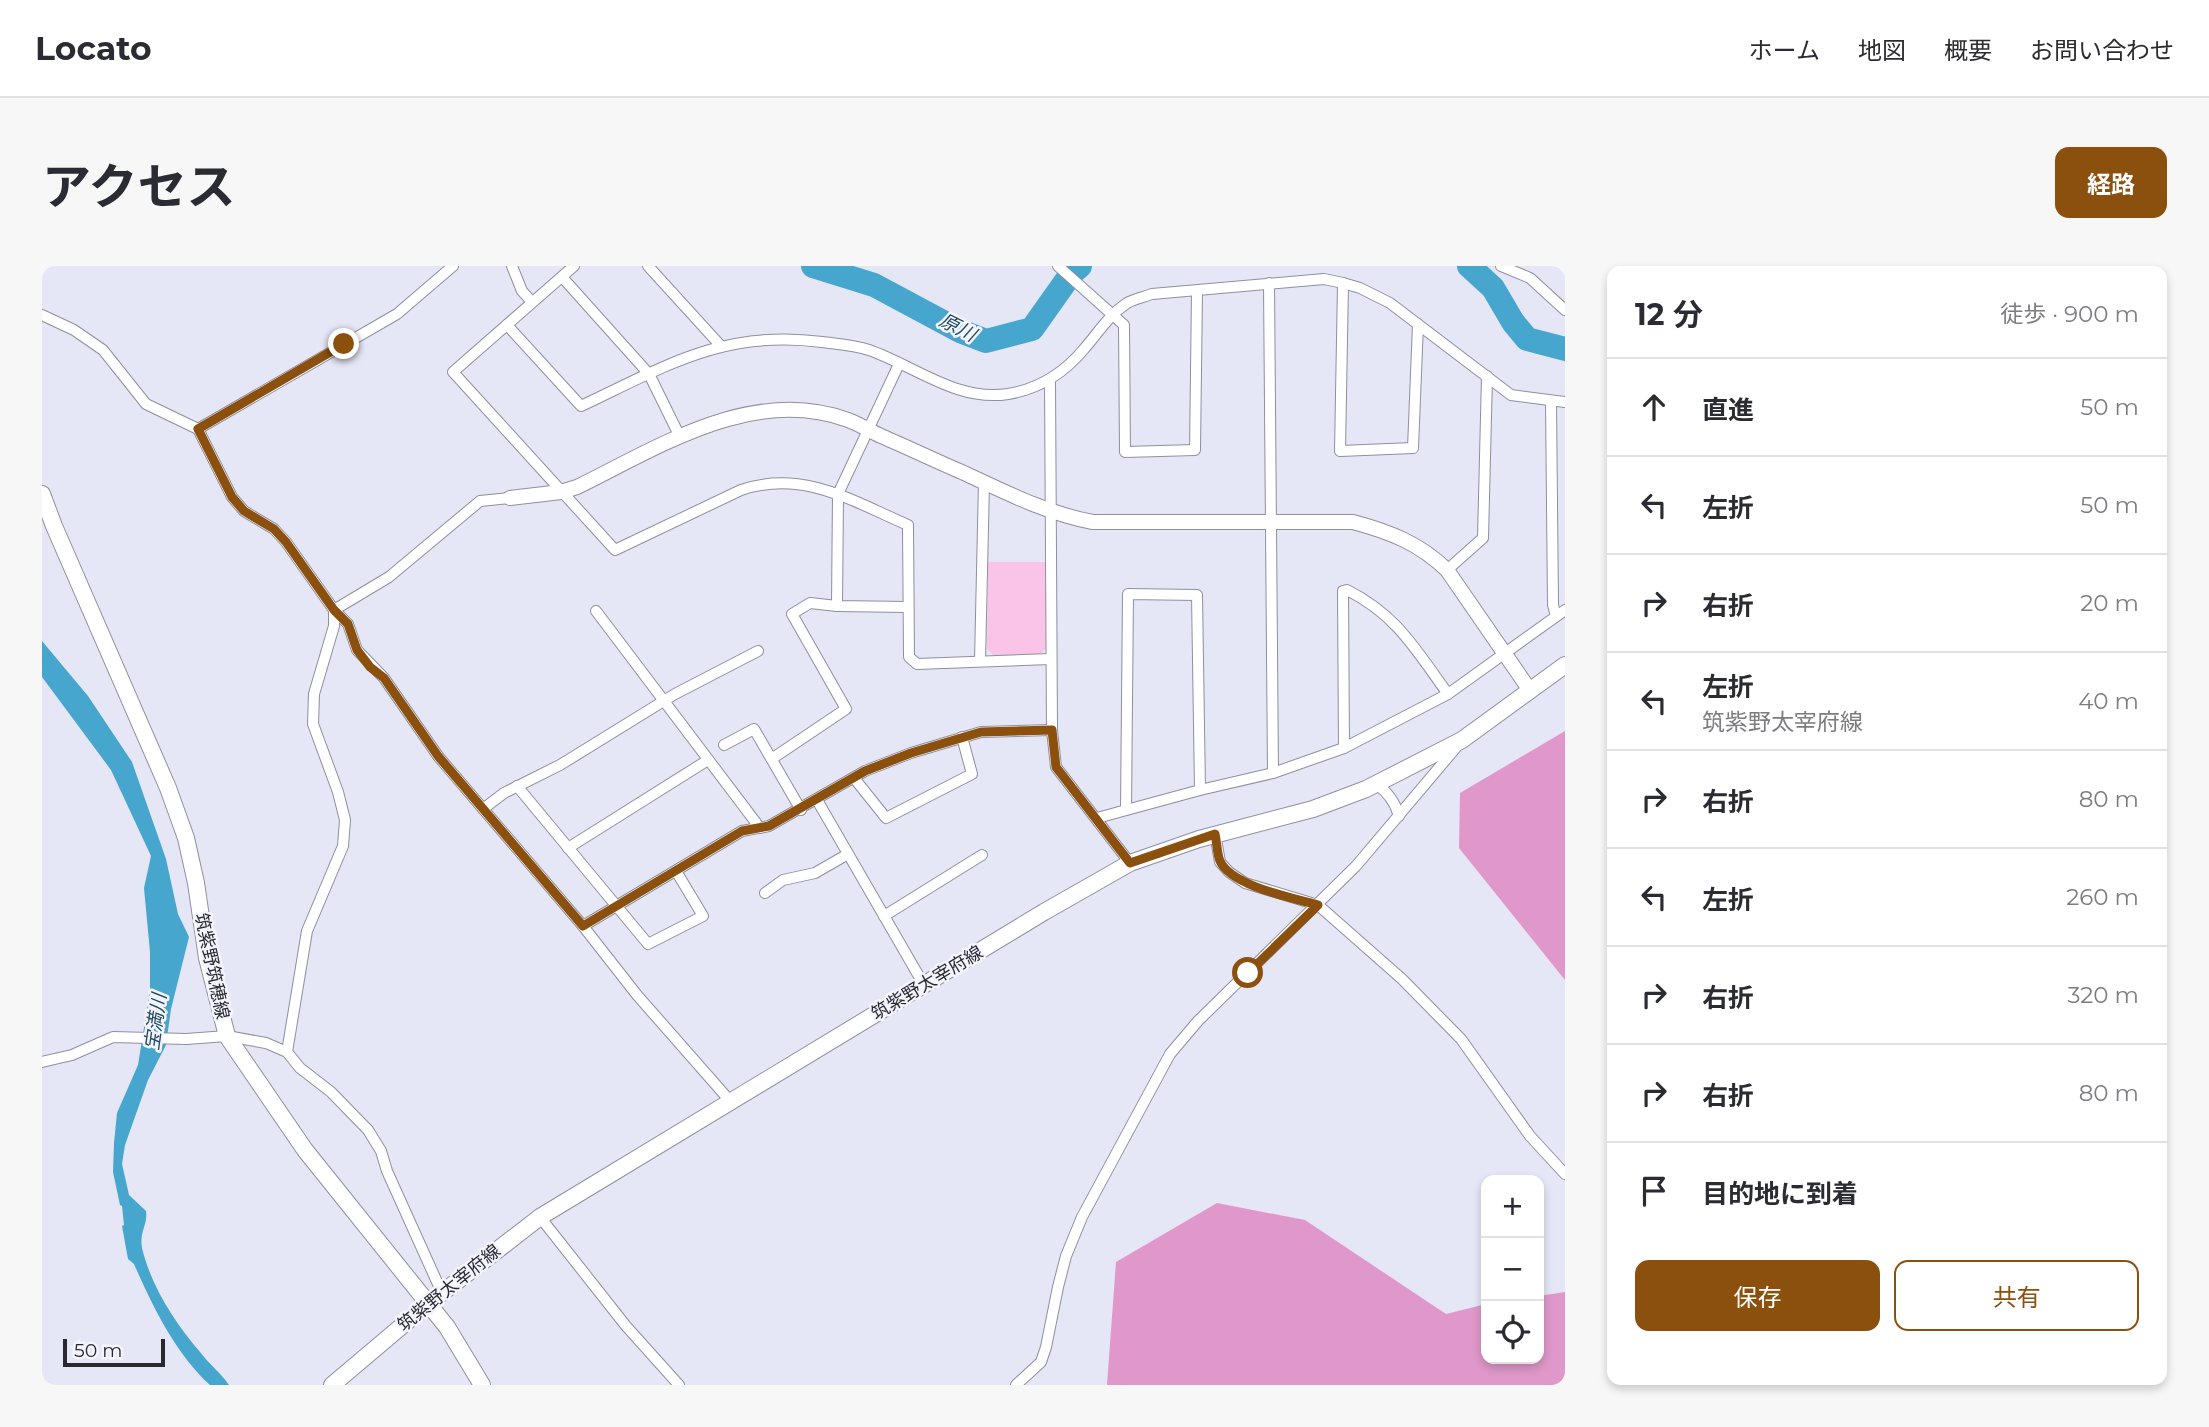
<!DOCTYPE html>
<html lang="ja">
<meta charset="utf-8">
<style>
:root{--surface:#fff;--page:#f7f7f7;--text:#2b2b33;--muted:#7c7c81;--line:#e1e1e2;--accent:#8c500e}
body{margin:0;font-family:Montserrat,"Noto Sans JP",sans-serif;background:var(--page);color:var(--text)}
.controls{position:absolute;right:21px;bottom:21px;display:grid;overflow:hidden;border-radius:14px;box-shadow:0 4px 10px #0003}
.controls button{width:63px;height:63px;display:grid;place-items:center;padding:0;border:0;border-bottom:2px solid var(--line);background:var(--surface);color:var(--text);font:35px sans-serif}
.scale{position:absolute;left:21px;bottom:18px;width:102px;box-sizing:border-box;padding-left:7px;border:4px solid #29292f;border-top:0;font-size:19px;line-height:24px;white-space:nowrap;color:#29292f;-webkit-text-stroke:5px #f3f4fd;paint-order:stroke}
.stop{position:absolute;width:21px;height:21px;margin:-16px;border:5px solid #8c500e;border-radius:50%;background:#fff}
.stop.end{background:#8c500e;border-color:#fff;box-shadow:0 2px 7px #0008}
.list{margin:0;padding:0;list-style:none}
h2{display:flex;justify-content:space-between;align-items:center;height:91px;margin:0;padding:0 28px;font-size:30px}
h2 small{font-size:23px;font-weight:400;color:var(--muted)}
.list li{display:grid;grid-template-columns:46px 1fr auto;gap:21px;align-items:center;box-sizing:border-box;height:98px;padding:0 28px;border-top:2px solid var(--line)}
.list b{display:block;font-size:26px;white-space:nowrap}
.list p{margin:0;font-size:23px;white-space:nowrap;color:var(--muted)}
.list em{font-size:23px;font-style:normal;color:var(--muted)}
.actions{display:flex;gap:14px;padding:21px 28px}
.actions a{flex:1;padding:16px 0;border:2px solid var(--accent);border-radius:14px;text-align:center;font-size:24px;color:var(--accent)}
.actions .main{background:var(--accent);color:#fff}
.icon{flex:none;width:38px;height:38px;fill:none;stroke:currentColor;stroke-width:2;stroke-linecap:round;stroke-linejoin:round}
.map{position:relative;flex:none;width:1523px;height:1119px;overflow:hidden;border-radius:14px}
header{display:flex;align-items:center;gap:42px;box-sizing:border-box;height:98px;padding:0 35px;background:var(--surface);border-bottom:2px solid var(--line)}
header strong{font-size:33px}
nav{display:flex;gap:38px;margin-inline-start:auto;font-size:24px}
.intro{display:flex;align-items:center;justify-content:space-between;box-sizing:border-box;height:168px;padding:0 42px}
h1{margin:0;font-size:49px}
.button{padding:18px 32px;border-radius:14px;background:var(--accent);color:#fff;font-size:24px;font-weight:700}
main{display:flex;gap:42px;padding:0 42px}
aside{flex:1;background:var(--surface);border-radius:14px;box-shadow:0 4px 10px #0003}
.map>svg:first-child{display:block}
.green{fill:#fac3e8}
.forest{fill:#df98c9}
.water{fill:#46a6ce}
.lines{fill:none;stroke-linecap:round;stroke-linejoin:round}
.river{stroke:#46a6ce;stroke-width:24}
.street-casing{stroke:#8f8f9e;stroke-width:12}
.secondary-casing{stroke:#8f8f9e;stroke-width:16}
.primary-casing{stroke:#8f8f9e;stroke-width:18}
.street{stroke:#fff;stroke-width:10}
.secondary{stroke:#fff;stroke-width:14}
.primary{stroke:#fff;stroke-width:16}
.route{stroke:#8c500e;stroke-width:9}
.labels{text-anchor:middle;stroke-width:5;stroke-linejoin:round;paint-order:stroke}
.street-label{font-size:18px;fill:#29292f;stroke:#f3f4fd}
.water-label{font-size:19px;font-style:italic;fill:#234c5d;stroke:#f3f4fd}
</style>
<header>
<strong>Locato</strong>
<nav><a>ホーム</a><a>地図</a><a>概要</a><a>お問い合わせ</a></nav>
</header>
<div class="intro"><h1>アクセス</h1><a class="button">経路</a></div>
<main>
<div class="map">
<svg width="1523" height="1119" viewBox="0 0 1523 1119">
<rect width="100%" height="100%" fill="#e5e6f6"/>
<polygon class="green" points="946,296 1005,296 1005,382 997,389 952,390 945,383"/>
<g class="forest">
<polygon points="1523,465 1523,714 1417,582 1418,527"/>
<polygon points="1175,937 1263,954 1404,1048 1444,1038 1444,1093 1497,1093 1497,1030 1523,1026 1523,1119 1065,1119 1074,996"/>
</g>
<path class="water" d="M 0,375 L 46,430 L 90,496 L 124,593 L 136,648 L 147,671 L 129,743 L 124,779 L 106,814 L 83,879 L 80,898 L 87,929 L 104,945 C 106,959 97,966 100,982 C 109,1020 133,1057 158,1086 C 167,1098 178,1106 187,1119 L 168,1119 C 133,1087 111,1041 92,998 L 86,993 L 80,960 L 82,959 L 80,940 L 78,939 L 71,906 L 72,877 L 75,847 L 96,799 L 108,724 L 108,686 L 102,622 L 109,590 L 69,504 L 0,411 Z"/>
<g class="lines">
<g class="river">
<polyline points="771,0 832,19 918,65 944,75 990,63 1029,8 1038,0"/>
<polyline points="1427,0 1451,22 1471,56 1485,73 1523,83"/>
</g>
<defs>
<g id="street">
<polyline points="470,0 480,25 490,36"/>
<path d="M 532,0 L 411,106 L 573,284 L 699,224 C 761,203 810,235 866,259 L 867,391 L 875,398 L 1009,393"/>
<polyline points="606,0 678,79"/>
<polyline points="1016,0 1082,59 1083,186 1153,184 1155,26"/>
<polyline points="1459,0 1488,12 1523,44"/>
<polyline points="520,11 607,108 638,171"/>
<polyline points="1227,17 1231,507"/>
<polyline points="1301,17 1298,185 1371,182 1376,58"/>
<polyline points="0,49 32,64 61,84 104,138 156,163 190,231 202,245 232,263 244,276 292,344 306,358 315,384 342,412 396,490 541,660 595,729 689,836"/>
<path d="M 465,59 L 539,140 C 624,100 682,63 780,76 C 795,78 812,79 827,84 C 873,100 915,136 966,128 C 997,123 1022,107 1042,83 C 1056,67 1067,49 1085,37 C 1092,33 1102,31 1110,28 L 1282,13 L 1301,17 L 1318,22 L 1348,37 L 1469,129 L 1523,136"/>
<polyline points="857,98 796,228 795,340 866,341"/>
<polyline points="1008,114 1010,464 1014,501 1088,597"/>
<polyline points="1509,136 1511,339 1514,350"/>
<polyline points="156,163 355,48 411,0"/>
<polyline points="1405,304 1441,272 1445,110"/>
<polyline points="292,344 347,311 438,235 468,232"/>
<polyline points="554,345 718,562"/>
<polyline points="938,395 942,216"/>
<polyline points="682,479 712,463 759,544"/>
<path d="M 1302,482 L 1301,325 L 1305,324 C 1355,349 1374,384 1406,428"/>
<polyline points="731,492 804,443 750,348 768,337 795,340"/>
<polyline points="812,512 844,552 930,508 920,471"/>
<path d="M 1334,518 C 1346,526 1353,536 1357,550"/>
<polyline points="475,520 606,678 661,650 634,605"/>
<polyline points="775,534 882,719"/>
<polyline points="441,543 462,527 518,499 633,428 716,385"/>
<polyline points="1084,544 1086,328 1155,329 1158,524"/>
<polyline points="1055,552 1158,524 1231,507 1302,482 1406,428 1523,344"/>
<polyline points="1173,568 1178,596 1187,606 1203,617 1276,639 1360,713 1419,773 1488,870 1523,908"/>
<polyline points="526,582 666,494"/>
<polyline points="723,627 741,614 773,607 806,588"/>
<polyline points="842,650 940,589"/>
<polyline points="541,660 700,565 727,560 823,505 869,487 939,466 1010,464"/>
<polyline points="245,786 265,665 301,580 303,554 296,526 271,458 272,428 292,360 292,344"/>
<polyline points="0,796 30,789 71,771 144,773 185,770 224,777 245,786 258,802 289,826 326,864 339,885 345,905 400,1027"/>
<polyline points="498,951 584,1060 637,1119"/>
<polyline points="974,1119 999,1096 1004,1081 1016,1021 1024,990 1040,951 1128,788 1156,755 1314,600 1417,478"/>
</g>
<path id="secondary" d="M 468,232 L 519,226 L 535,221 C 617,181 711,119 806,154 C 817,158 828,165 839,170 C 867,182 894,195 922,207 C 963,226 1006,248 1051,256 L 1311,256 C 1348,266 1377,277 1405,304 L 1487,423"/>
<g id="primary">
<polyline points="0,228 12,260 126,522 144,572 154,617 165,692 185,770 263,884 405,1061 440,1119"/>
<polyline points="290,1119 387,1037 498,951 1002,646 1088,597 1157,573 1271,543 1324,523 1420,474 1523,399"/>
</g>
</defs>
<use href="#street" class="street-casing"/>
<use href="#secondary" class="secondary-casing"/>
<use href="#primary" class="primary-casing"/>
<use href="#street" class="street"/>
<use href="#secondary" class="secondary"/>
<use href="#primary" class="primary"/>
</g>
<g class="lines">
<path class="route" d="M 302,78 L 156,163 L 190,231 L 202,245 L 232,263 L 244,276 L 292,344 L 306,358 L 315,384 L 328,401 L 342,412 L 396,490 L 541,660 L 700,565 L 727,560 L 823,505 L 869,487 L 939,466 L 1010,464 L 1014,501 L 1088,597 L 1173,568 C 1175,577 1175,588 1178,595 C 1189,620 1251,632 1276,639 L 1206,707"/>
</g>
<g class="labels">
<g class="street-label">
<text transform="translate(170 700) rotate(78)" y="6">筑紫野筑穂線</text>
<text transform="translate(885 717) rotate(-31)" y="6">筑紫野太宰府線</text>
<text transform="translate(407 1022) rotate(-39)" y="6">筑紫野太宰府線</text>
</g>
<g class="water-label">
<text transform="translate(916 61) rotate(27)" y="7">原川</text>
<text transform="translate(113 756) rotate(-82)" y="7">宝満川</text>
</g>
</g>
</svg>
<div class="controls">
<button>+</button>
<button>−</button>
<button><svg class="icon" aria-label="locate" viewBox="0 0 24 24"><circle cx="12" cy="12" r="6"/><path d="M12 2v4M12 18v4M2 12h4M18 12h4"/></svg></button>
</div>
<div class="scale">50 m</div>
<div class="stop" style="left:1206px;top:707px"></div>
<div class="stop end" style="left:302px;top:78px"></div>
</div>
<aside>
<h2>12 分<small>徒歩 · 900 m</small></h2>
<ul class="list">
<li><svg class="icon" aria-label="ahead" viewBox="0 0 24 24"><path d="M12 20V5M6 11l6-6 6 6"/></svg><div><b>直進</b></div><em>50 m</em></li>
<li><svg class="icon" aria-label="left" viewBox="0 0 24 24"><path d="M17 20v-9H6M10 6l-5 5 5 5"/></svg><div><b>左折</b></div><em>50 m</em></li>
<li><svg class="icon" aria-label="right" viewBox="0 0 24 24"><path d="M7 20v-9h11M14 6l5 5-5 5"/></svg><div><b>右折</b></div><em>20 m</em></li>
<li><svg class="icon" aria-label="left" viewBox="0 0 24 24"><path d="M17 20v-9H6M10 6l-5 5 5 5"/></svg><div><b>左折</b><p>筑紫野太宰府線</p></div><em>40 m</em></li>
<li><svg class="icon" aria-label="right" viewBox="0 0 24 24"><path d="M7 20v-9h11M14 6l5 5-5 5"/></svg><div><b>右折</b></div><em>80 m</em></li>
<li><svg class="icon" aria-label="left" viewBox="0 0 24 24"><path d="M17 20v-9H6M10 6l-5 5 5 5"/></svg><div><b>左折</b></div><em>260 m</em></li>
<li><svg class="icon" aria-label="right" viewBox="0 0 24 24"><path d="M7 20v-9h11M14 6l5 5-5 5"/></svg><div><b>右折</b></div><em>320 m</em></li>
<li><svg class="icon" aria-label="right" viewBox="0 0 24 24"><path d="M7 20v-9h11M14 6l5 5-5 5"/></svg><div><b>右折</b></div><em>80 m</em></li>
<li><svg class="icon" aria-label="arrive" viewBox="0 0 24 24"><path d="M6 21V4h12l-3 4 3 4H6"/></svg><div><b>目的地に到着</b></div></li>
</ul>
<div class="actions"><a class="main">保存</a><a>共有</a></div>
</aside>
</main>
